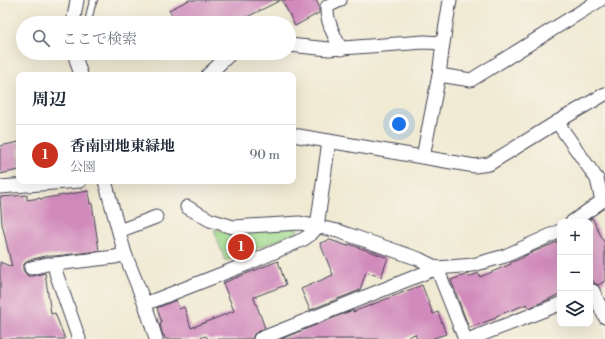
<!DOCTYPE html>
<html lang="ja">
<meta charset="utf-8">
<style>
:root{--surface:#fff;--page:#f2f2f3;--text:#1f2937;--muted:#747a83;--line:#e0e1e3;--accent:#c8321e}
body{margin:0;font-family:"Libre Bodoni","Noto Serif JP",serif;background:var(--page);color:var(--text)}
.controls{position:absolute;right:12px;bottom:12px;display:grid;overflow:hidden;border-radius:8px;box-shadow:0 4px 16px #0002}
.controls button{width:36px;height:36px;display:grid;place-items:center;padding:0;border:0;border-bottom:1px solid var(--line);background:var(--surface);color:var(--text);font:20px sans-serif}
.you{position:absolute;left:399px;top:124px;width:14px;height:14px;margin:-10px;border:3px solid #fff;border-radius:50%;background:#1a73e8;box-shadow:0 0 0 6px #1a73e833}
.badge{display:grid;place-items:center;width:26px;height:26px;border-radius:50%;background:var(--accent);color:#fff;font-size:13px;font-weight:700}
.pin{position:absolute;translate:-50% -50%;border:2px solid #fff;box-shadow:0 1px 4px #0006}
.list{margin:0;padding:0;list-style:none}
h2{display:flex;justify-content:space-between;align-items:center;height:52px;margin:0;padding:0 16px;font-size:17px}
h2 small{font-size:13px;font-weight:400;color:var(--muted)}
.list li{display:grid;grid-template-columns:26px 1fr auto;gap:12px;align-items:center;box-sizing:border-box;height:60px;padding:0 16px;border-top:1px solid var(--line)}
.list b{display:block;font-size:15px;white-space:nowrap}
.list p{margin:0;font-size:13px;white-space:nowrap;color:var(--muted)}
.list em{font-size:13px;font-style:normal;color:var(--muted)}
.icon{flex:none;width:22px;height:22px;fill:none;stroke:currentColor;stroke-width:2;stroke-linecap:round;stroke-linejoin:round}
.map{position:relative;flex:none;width:605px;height:339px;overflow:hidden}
.search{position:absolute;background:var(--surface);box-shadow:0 4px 16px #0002;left:16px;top:16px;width:280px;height:44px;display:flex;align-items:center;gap:10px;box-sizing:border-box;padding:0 14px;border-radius:22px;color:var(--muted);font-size:15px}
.panel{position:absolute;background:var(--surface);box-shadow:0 4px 16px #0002;left:16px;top:72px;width:280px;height:112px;border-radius:8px}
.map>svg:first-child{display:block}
.green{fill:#9fd98c;stroke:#607e64}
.building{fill:#d18abc}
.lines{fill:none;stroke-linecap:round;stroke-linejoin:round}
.service-casing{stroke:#414052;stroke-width:8}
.minor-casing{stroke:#414052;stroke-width:15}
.service{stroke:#fff;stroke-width:6}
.minor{stroke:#fff;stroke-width:13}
</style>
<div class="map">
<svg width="605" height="339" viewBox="0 0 605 339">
<rect width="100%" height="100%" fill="#f7f3e8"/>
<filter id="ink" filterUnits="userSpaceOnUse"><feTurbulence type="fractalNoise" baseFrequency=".025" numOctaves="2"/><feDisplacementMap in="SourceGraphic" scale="8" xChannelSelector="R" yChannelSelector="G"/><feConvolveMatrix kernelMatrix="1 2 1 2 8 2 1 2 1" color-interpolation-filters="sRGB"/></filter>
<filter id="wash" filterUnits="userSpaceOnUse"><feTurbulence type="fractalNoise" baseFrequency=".012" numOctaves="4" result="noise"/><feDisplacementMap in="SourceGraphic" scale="16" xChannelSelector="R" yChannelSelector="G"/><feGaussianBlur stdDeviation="0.9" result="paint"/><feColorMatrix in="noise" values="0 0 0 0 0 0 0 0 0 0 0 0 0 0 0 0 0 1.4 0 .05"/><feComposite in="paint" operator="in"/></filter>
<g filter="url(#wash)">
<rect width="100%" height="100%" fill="#f0ead3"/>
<polygon class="green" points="296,227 298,232 225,261 214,229 229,233"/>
<g id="blocks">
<g class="building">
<polygon points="189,0 281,0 235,23 177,23 169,10"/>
<polygon points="282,0 316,0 319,6 319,13 295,26"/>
<polygon points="19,142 19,170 0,174 0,146"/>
<polygon points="88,191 90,204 92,203 99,251 55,256 45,256 29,260 25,263 23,266 23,270 25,273 28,276 33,276 45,273 51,314 55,313 65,339 0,339 0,262 12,267 2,224 0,197 27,195 27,200 40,198 40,199"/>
<polygon points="592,218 605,244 605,281 598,285 594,283 590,275 590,219"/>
<polygon points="330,240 348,246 349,244 388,258 381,277 366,272 360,290 310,310 301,289 333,275 320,243"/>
<polygon points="557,242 560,250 560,294 529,308 527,304 496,316 496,318 469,328 451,280 468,274 469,277 479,273 480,277 511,264 510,263 524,257 524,256"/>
<polygon points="278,261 286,285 254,297 254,298 265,328 254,334 252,339 208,339 206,336 196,339 165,339 165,338 164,335 163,336 160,324 162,323 157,308 176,300 179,309 184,307 191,328 234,311 223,283"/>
<polygon points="422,285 433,314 438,312 446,334 431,339 417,339 415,334 404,339 281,339 353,310 353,312"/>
</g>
</g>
</g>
<g filter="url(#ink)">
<use href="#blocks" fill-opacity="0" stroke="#414052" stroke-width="1"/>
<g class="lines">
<defs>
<polyline id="service" points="88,23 91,8 94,0"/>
<g id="minor">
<path d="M 340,0 L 330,5 L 327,7 C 326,19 335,38 341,49"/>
<polyline points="73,23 77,0"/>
<polyline points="289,45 329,49 424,42 443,43"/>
<polyline points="74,53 81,75"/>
<polyline points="208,75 231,53"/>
<polyline points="439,75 443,43 450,0"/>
<polyline points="293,135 475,166 489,164 557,122"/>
<polyline points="423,157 439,75 471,80 600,0"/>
<polyline points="105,181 125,254 145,304 156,339"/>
<polyline points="0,187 80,181"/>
<polyline points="602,201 597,179 557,122 605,94"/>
<polyline points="187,207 210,220 233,227 300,223 338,231 419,259 437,268 465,339"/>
<polyline points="572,222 602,201 605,200"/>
<polyline points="119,231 156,217"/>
<polyline points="31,268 47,264 55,264"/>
<polyline points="593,291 605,317"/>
<polyline points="145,304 247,264 304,239 311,234 317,227 329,141"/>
<polyline points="79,339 56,273 55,264 115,257 125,254"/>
<polyline points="260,339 437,268 473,265 505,256 560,231"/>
<polyline points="470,339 560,304"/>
</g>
</defs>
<use href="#service" class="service-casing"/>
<use href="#minor" class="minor-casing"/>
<use href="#service" class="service"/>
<use href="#minor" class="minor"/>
</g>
</g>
</svg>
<div class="controls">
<button>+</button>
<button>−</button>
<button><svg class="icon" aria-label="layers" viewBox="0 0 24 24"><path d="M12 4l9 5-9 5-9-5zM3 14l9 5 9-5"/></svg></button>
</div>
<div class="you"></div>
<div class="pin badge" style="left:241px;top:247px">1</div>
<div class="search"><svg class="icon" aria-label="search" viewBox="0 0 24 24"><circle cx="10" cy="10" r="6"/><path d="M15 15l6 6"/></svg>ここで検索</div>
<section class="panel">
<h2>周辺<small></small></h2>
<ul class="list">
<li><span class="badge">1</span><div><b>香南団地東緑地</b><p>公園</p></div><em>90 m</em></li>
</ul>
</section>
</div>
